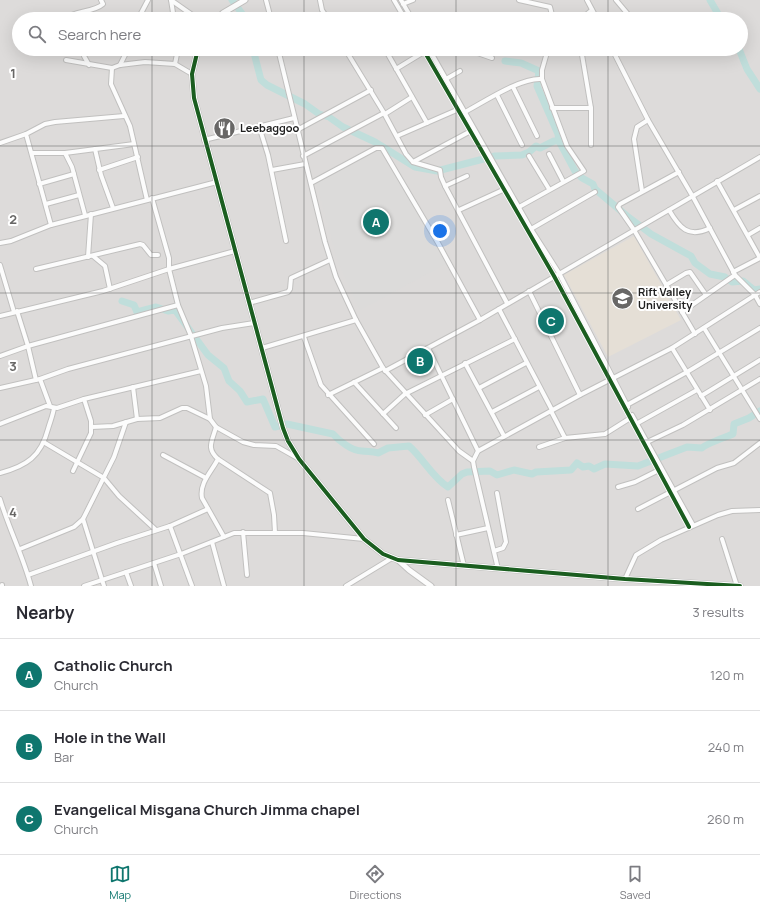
<!DOCTYPE html>
<style>
:root{--surface:#fff;--page:#f2f2f3;--text:#2b2b33;--muted:#7c7c81;--line:#e1e1e2;--accent:#0f766e}
body{margin:0;font-family:Manrope,sans-serif;background:var(--page);color:var(--text)}
.you{position:absolute;left:440px;top:231px;width:14px;height:14px;margin:-10px;border:3px solid #fff;border-radius:50%;background:#1a73e8;box-shadow:0 0 0 6px #1a73e833}
.badge{display:grid;place-items:center;width:26px;height:26px;border-radius:50%;background:var(--accent);color:#fff;font-size:13px;font-weight:700}
.pin{position:absolute;translate:-50% -50%;border:2px solid #fff;box-shadow:0 1px 4px #0006}
.list{margin:0;padding:0;list-style:none}
h2{display:flex;justify-content:space-between;align-items:center;height:52px;margin:0;padding:0 16px;font-size:17px}
h2 small{font-size:13px;font-weight:400;color:var(--muted)}
.list li{display:grid;grid-template-columns:26px 1fr auto;gap:12px;align-items:center;box-sizing:border-box;height:72px;padding:0 16px;border-top:1px solid var(--line)}
.list b{display:block;font-size:15px;white-space:nowrap}
.list p{margin:0;font-size:13px;white-space:nowrap;color:var(--muted)}
.list em{font-size:13px;font-style:normal;color:var(--muted)}
.icon{flex:none;width:22px;height:22px;fill:none;stroke:currentColor;stroke-width:2;stroke-linecap:round;stroke-linejoin:round}
.map{position:relative;flex:none;width:760px;height:586px;overflow:hidden}
.search{position:absolute;background:var(--surface);box-shadow:0 4px 16px #0002;left:12px;right:12px;top:12px;height:44px;display:flex;align-items:center;gap:10px;box-sizing:border-box;padding:0 14px;border-radius:22px;color:var(--muted);font-size:15px}
.sheet{height:268px;background:var(--surface)}
nav{display:flex;justify-content:space-around;align-items:center;box-sizing:border-box;height:56px;border-top:1px solid var(--line);background:var(--surface);font-size:11px;color:var(--muted)}
nav a{display:grid;justify-items:center;gap:2px}
nav .on{color:var(--accent)}
.map>svg:first-child{display:block}
.residential{fill:#dddbda;fill-rule:evenodd}
.education{fill:#e5dfd6}
.religious{fill:#dcdbda}
.lines{fill:none;stroke-linecap:round;stroke-linejoin:round}
.river{stroke:#c0dedb;stroke-width:7}
.minor-casing{stroke:#c1c0bf;stroke-width:6}
.tertiary-casing{stroke:#c1c0bf;stroke-width:7}
.minor{stroke:#fcfcfc;stroke-width:4}
.tertiary{stroke:#fcfcfc;stroke-width:5}
.cycleway-casing{stroke:#fff;stroke-width:6}
.cycleway{stroke:#1b5e20;stroke-width:4}
.grid{fill:none;stroke:#686766;stroke-width:1;stroke-opacity:0.55}
.labels{text-anchor:middle;stroke-width:4;stroke-linejoin:round;paint-order:stroke}
.poi-label{font-size:11px;font-weight:bold;fill:#202020;stroke:#fff;text-anchor:start}
.grid-label{font-size:13px;text-anchor:middle;font-weight:bold;fill:#686766;stroke:#fff;stroke-width:4;stroke-linejoin:round;paint-order:stroke}
</style>
<div class="map">
<svg width="760" height="586" viewBox="0 0 760 586">
<rect width="100%" height="100%" fill="#eeebe9"/>
<path class="residential" d="M 0,0 L 760,0 L 760,586 L 0,586 ZM 19,19 L 741,19 L 741,49 L 19,49 Z"/>
<polygon class="education" points="634,236 681,320 608,357 564,275"/>
<polygon class="religious" points="380,149 448,263 360,310 337,259 316,182"/>
<g class="lines">
<g class="river">
<polyline points="232,0 246,19"/>
<polyline points="710,0 721,19"/>
<polyline points="253,49 261,80 267,85 305,104 319,114 329,117 343,127 375,142 415,167 437,171 495,156 522,155 529,152 536,146 540,148 554,141 559,141 575,171 582,178 593,184 595,189 627,216 651,234 691,256 695,263 710,274 725,277 732,282 743,281 754,290 760,289"/>
<polyline points="739,49 747,69 760,89"/>
<polyline points="505,61 521,63 539,71 537,86 558,134 559,141"/>
<path d="M 122,301 L 134,305 L 137,312 L 156,307 L 168,311 L 175,310 L 208,355 L 224,368 L 229,381 L 240,391 L 247,402 L 263,399 L 275,427 L 287,424 L 333,434 C 339,441 352,451 362,451 C 368,452 372,451 378,453 L 388,448 L 409,446 C 423,458 432,477 448,487 L 462,474 L 467,472 L 490,471 L 497,475 L 514,470 L 532,474 L 536,472 L 571,470 L 577,463 L 583,467 L 589,466 L 594,469 L 605,464 L 638,466 L 687,447 L 702,448 C 705,444 726,437 733,434 L 734,424 L 749,418 L 760,411"/>
</g>
<defs>
<g id="minor">
<polyline points="171,0 198,19"/>
<polyline points="171,0 174,19"/>
<polyline points="266,0 271,19"/>
<polyline points="320,0 322,10 328,19"/>
<polyline points="394,0 405,19"/>
<polyline points="401,0 412,19"/>
<polyline points="519,0 550,7 553,19"/>
<polyline points="587,0 597,19"/>
<polyline points="616,0 632,19"/>
<polyline points="403,4 413,0"/>
<path d="M 65,19 C 74,10 93,13 103,4 L 101,0"/>
<polyline points="138,19 148,0"/>
<polyline points="437,19 441,17 460,19"/>
<polyline points="581,19 592,10"/>
<polyline points="84,49 84,56 89,65"/>
<polyline points="278,49 325,242 336,277 356,320 383,368 459,451 473,461"/>
<polyline points="345,49 384,113 406,154 413,162 440,170 441,177 445,186 507,303"/>
<polyline points="385,49 427,123"/>
<polyline points="423,49 554,276 689,527"/>
<polyline points="429,49 531,229 559,273 628,407"/>
<polyline points="466,49 492,58"/>
<polyline points="581,49 591,108 591,145"/>
<polyline points="612,49 648,120 693,197 735,275 755,295 760,304"/>
<polyline points="66,60 112,68 120,65 145,62 175,64 192,74"/>
<polyline points="175,64 178,49"/>
<polyline points="120,65 128,49"/>
<polyline points="112,68 111,84 130,126 147,200"/>
<polyline points="396,69 424,52"/>
<polyline points="446,79 460,71"/>
<polyline points="513,87 537,136"/>
<polyline points="497,95 522,145"/>
<polyline points="552,108 591,108"/>
<path d="M 465,112 C 484,102 521,77 542,79"/>
<polyline points="385,114 412,97"/>
<polyline points="259,126 268,155 286,241"/>
<polyline points="297,130 371,90"/>
<polyline points="397,136 459,109"/>
<polyline points="204,140 294,118"/>
<polyline points="0,143 26,134"/>
<polyline points="95,149 101,175 113,208"/>
<polyline points="32,153 65,153 72,167 85,215"/>
<polyline points="65,153 134,144"/>
<polyline points="549,154 563,181"/>
<polyline points="303,156 384,113"/>
<polyline points="529,156 549,189"/>
<polyline points="413,162 469,132"/>
<polyline points="99,170 138,157"/>
<polyline points="272,170 305,164"/>
<polyline points="679,172 620,204 618,207 634,230 695,334"/>
<polyline points="717,181 760,258"/>
<polyline points="311,183 376,148 382,148 438,243 480,320"/>
<polyline points="39,184 74,174"/>
<polyline points="445,186 467,176"/>
<polyline points="642,191 634,139 637,127 648,120"/>
<polyline points="152,198 169,258 169,269 178,305 191,336 206,386 210,419 216,427 243,442 254,445 276,446 299,459"/>
<polyline points="46,204 79,195"/>
<polyline points="519,207 584,171 567,146 542,79 542,70 548,49"/>
<polyline points="459,210 505,189"/>
<path d="M 669,210 C 679,227 688,239 710,228"/>
<polyline points="734,210 760,196"/>
<polyline points="51,225 26,134 45,124 55,122 124,116"/>
<polyline points="531,229 595,192"/>
<polyline points="748,235 760,228"/>
<polyline points="0,243 11,241 51,225 217,182"/>
<polyline points="93,256 105,266 110,289"/>
<polyline points="88,257 91,214"/>
<polyline points="0,265 14,312"/>
<polyline points="36,269 140,244 143,245 151,255 158,255"/>
<polyline points="733,272 760,258"/>
<polyline points="666,285 686,273 690,272 706,295"/>
<polyline points="529,291 580,395"/>
<polyline points="249,303 288,292 290,289 291,278 330,260"/>
<polyline points="499,309 552,410"/>
<polyline points="17,311 28,346 36,380"/>
<polyline points="682,312 735,275"/>
<polyline points="0,316 103,291 169,269 235,251"/>
<polyline points="704,328 760,419"/>
<polyline points="304,337 321,385 374,444"/>
<polyline points="262,348 356,320"/>
<polyline points="428,348 478,451"/>
<polyline points="672,348 710,410"/>
<polyline points="0,356 28,346 178,305"/>
<polyline points="465,363 504,436"/>
<polyline points="385,371 480,320 760,157"/>
<polyline points="40,379 50,406"/>
<polyline points="354,382 396,428"/>
<polyline points="133,387 137,419"/>
<polyline points="0,388 40,379 68,369 222,328 254,323"/>
<polyline points="479,388 526,363"/>
<polyline points="328,395 383,368"/>
<polyline points="701,396 760,360"/>
<polyline points="625,406 687,372 760,328"/>
<polyline points="551,411 565,438"/>
<polyline points="492,412 539,387"/>
<polyline points="383,414 405,394 515,339"/>
<polyline points="425,415 453,399"/>
<polyline points="632,415 693,525"/>
<polyline points="0,424 46,406 57,408 84,399 201,371"/>
<polyline points="636,424 697,390"/>
<polyline points="92,427 113,426 137,419 160,418 182,408 187,408 210,419"/>
<path d="M 216,427 C 212,442 206,448 218,459 C 212,471 199,483 202,498 L 224,537"/>
<polyline points="45,443 104,478 119,496 156,530"/>
<polyline points="645,443 683,425 760,379"/>
<polyline points="539,447 565,438 605,434 632,417"/>
<polyline points="163,455 206,478"/>
<polyline points="218,459 270,493 274,515 275,533"/>
<polyline points="73,471 91,433 91,421 84,399"/>
<path d="M 0,473 C 27,466 41,456 48,429 C 50,422 53,415 54,408"/>
<polyline points="618,487 635,482 659,470"/>
<path d="M 0,499 C 9,529 23,556 31,586"/>
<polyline points="448,500 464,566"/>
<polyline points="638,509 717,468 734,463 760,443"/>
<polyline points="83,519 104,586"/>
<polyline points="170,526 192,586"/>
<polyline points="243,532 247,575"/>
<polyline points="456,535 488,528"/>
<polyline points="722,539 737,586"/>
<polyline points="212,542 224,586"/>
<polyline points="20,549 74,527 83,519 114,457 126,422"/>
<polyline points="494,551 503,548 506,542 497,493"/>
<polyline points="154,563 161,586"/>
<polyline points="498,569 474,467 473,461 478,451 580,395 672,348 760,292"/>
<polyline points="126,572 131,586"/>
<polyline points="28,575 117,543 170,526 208,509"/>
<polyline points="625,579 636,555 661,540 718,515 732,511 760,510"/>
<polyline points="2,585 2,586"/>
<polyline points="84,586 181,554 234,533 303,533 364,539"/>
<polyline points="346,586 392,558"/>
</g>
<g id="tertiary">
<polyline points="217,19 223,13 245,0"/>
<polyline points="198,49 192,74 194,98 283,428 288,441 299,459 364,539 383,554 398,560 625,579 740,586"/>
<polyline points="398,560 409,570 431,586"/>
</g>
</defs>
<use href="#minor" class="minor-casing"/>
<use href="#tertiary" class="tertiary-casing"/>
<use href="#minor" class="minor"/>
<use href="#tertiary" class="tertiary"/>
<defs>
<g id="cycleway">
<polyline points="198,49 192,74 194,98 283,428 288,441 299,459 364,539 383,554 398,560 625,579 740,586"/>
<polyline points="423,49 554,276 689,527"/>
</g>
</defs>
<use href="#cycleway" class="cycleway-casing"/>
<use href="#cycleway" class="cycleway"/>
</g>
<path class="grid" d="M 152,0 L 152,19M 304,0 L 304,19M 456,0 L 456,19M 608,0 L 608,19M 152,49 L 152,586M 304,49 L 304,586M 456,49 L 456,586M 608,49 L 608,586M 0,146 L 760,146M 0,293 L 760,293M 0,440 L 760,440"/>
<defs>
<symbol id="restaurant-disc" viewBox="-11 -11 22 22"><circle r="9.5" fill="#686766" stroke="#fff"/><path d="M-5-6h1v4h1v-4h1v4h1v-4h1v5L-1.5 .5V6h-2V.5L-5-1ZM5-6V6H3V1.5H1.5Q1.5-4 5-6Z" fill="#fff"/></symbol>
<symbol id="university-disc" viewBox="-11 -11 22 22"><circle r="9.5" fill="#686766" stroke="#fff"/><path d="M0-5L7-2L0 1L-7-2ZM-4 1L0 2.5L4 1V4Q0 6-4 4Z" fill="#fff"/></symbol>
</defs>
<g fill-rule="evenodd">
<use href="#restaurant-disc" x="212" y="116" width="25" height="25"/>
<use href="#university-disc" x="610" y="286" width="25" height="25"/>
</g>
<g class="labels">
<g class="poi-label">
<text x="240" y="132">Leebaggoo</text>
<text x="638" y="296">Rift Valley<tspan x="638" dy="13">University</tspan></text>
</g>
</g>
<g class="grid-label">
<text x="13" y="78">1</text>
<text x="13" y="224">2</text>
<text x="13" y="371">3</text>
<text x="13" y="517">4</text>
</g>
</svg>
<div class="you"></div>
<div class="pin badge" style="left:376px;top:222px">A</div>
<div class="pin badge" style="left:420px;top:361px">B</div>
<div class="pin badge" style="left:551px;top:321px">C</div>
<div class="search"><svg class="icon" aria-label="search" viewBox="0 0 24 24"><circle cx="10" cy="10" r="6"/><path d="M15 15l6 6"/></svg>Search here</div>
</div>
<section class="sheet">
<h2>Nearby<small>3 results</small></h2>
<ul class="list">
<li><span class="badge">A</span><div><b>Catholic Church</b><p>Church</p></div><em>120 m</em></li>
<li><span class="badge">B</span><div><b>Hole in the Wall</b><p>Bar</p></div><em>240 m</em></li>
<li><span class="badge">C</span><div><b>Evangelical Misgana Church Jimma chapel</b><p>Church</p></div><em>260 m</em></li>
</ul>
</section>
<nav>
<a class="on"><svg class="icon" aria-label="map" viewBox="0 0 24 24"><path d="M3 6l6-2 6 2 6-2v14l-6 2-6-2-6 2zM9 4v14M15 6v14"/></svg>Map</a>
<a><svg class="icon" aria-label="directions" viewBox="0 0 24 24"><path d="M12 3l9 9-9 9-9-9zM9 14v-3h6M13 9l2 2-2 2"/></svg>Directions</a>
<a><svg class="icon" aria-label="saved" viewBox="0 0 24 24"><path d="M7 4h10v16l-5-4-5 4z"/></svg>Saved</a>
</nav>
